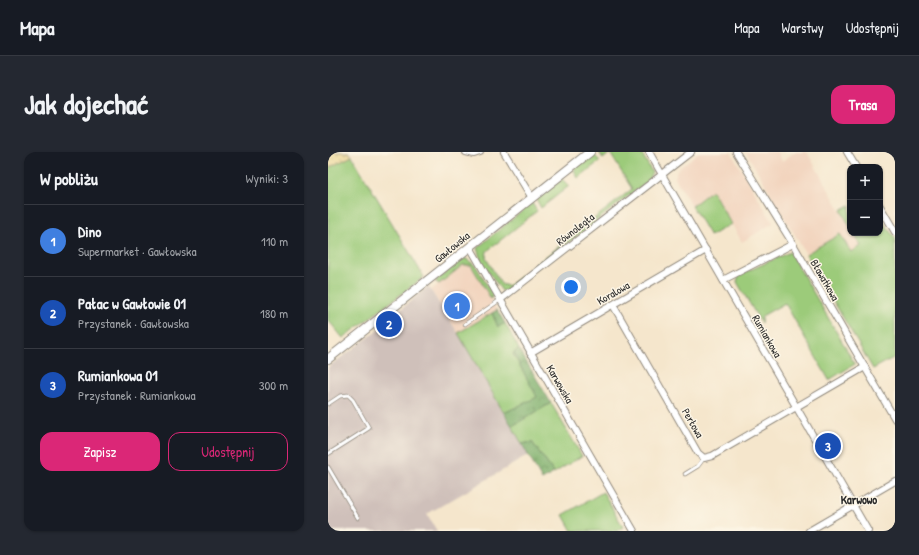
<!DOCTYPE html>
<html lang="pl">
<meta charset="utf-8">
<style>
:root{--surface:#171b24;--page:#242831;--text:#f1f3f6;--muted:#9ea1a6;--line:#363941;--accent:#db2777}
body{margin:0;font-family:"Patrick Hand",sans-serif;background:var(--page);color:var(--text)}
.controls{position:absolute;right:12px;top:12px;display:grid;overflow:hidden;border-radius:8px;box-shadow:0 1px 3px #0004}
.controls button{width:36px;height:36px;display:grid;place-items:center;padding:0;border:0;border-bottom:1px solid var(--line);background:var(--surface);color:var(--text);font:20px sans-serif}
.you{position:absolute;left:243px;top:135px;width:14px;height:14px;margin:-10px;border:3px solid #fff;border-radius:50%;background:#1a73e8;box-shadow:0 0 0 6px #1a73e833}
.badge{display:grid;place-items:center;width:26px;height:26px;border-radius:50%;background:var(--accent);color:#fff;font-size:13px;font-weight:700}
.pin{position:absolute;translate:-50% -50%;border:2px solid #fff;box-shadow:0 1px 4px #0006}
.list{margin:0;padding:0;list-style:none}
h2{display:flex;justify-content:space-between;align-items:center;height:52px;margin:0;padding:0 16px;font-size:17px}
h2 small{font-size:13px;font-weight:400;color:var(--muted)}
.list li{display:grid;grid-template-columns:26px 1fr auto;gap:12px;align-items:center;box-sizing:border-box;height:72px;padding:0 16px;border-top:1px solid var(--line)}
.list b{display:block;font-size:15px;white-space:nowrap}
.list p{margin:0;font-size:13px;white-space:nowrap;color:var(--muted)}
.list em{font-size:13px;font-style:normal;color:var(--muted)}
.actions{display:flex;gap:8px;padding:12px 16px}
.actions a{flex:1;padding:9px 0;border:1px solid var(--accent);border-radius:12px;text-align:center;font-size:14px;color:var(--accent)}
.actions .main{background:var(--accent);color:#fff}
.map{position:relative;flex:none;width:567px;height:379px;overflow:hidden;border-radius:12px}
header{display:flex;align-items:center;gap:24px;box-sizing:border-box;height:56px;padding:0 20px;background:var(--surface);border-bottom:1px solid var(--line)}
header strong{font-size:19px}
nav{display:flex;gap:22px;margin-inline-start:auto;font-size:14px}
.intro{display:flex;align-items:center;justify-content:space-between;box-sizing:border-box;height:96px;padding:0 24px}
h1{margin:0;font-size:28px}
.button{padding:10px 18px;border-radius:12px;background:var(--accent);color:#fff;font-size:14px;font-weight:700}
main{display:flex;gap:24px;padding:0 24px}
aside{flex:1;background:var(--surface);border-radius:12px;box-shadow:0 1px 3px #0004}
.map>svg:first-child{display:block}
.built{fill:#f2d4be}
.industrial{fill:#cfc0ba}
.green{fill:#9ccb7a;stroke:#647b52}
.forest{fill:url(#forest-crowns);stroke:#546d4a}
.sand{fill:url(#sand-dots);stroke:#8c8264}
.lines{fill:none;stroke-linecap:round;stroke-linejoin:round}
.service-casing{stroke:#90887c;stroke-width:4.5}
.minor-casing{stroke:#90887c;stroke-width:8}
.tertiary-casing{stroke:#90887c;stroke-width:10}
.service{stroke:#fff;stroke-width:3}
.minor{stroke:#fff;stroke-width:6}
.tertiary{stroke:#fff;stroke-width:8}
.labels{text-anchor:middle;stroke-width:3;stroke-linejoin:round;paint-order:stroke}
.street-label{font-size:11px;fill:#2b2b2b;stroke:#fcf5e5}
.neighbourhood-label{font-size:12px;font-weight:bold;fill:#2b2b2b;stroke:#fcf5e5}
</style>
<header>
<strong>Mapa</strong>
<nav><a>Mapa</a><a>Warstwy</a><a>Udostępnij</a></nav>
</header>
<div class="intro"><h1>Jak dojechać</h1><a class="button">Trasa</a></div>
<main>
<aside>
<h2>W pobliżu<small>Wyniki: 3</small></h2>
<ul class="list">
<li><span class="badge" style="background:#3f7fe0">1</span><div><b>Dino</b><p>Supermarket · Gawłowska</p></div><em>110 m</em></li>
<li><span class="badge" style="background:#1a4fb4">2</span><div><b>Pałac w Gawłowie 01</b><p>Przystanek · Gawłowska</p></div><em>180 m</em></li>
<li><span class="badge" style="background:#1a4fb4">3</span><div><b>Rumiankowa 01</b><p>Przystanek · Rumiankowa</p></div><em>300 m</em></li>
</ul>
<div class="actions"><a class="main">Zapisz</a><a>Udostępnij</a></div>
</aside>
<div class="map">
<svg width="567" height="379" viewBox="0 0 567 379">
<defs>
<pattern id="forest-crowns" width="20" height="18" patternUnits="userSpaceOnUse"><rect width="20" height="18" fill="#7daf6a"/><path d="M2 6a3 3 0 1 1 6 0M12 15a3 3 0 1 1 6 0" fill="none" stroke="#678f57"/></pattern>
<pattern id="sand-dots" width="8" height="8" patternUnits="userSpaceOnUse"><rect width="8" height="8" fill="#eeda9e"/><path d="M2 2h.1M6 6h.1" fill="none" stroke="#cb8" stroke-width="1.8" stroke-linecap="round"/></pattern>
</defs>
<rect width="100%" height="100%" fill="#fcf5e5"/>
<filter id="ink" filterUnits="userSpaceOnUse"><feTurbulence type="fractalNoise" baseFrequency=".025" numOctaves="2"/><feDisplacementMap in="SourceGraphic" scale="8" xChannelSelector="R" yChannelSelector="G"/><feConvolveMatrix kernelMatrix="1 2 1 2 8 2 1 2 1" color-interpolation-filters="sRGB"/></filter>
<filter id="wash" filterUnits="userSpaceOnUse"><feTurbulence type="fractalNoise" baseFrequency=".012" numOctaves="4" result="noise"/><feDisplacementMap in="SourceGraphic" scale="16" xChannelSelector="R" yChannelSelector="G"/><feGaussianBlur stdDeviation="0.9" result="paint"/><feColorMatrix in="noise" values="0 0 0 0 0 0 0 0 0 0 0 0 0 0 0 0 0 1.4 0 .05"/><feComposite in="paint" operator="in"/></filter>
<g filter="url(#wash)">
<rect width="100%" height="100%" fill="#f5e6cc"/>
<g class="built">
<polygon points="371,0 403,0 445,71 414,90 384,38 364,54 347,26 349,18"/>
<polygon points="418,0 449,0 454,9 467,0 479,0 522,75 522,81 526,81 533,94 523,100 512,82 478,102"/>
<polygon points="135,113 143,113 169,158 130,181 103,138"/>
</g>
<polygon class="industrial" points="100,134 130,181 201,303 99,362 109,379 0,379 0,215 56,174 57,176 65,171 63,168 70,160"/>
<g class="green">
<polygon points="271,0 313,0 324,20 320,29 203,119 202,117 304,37 282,1 275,7"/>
<polygon points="265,2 272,9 250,26 246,19 248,14"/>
<polygon points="24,4 96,125 15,186 0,168 0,16"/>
<polygon points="234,27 241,34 213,56 208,47"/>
<polygon points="384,38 403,72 382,84 364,54"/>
<polygon points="204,51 209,59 159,99 158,106 173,132 180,134 194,123 195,125 179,139 174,139 153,109 149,96"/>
<polygon points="522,53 522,75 513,58"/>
<polygon points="552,66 567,86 567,205 545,217 478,102 512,82 523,100 533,94 526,81 552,81"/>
<polygon points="462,100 527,212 501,228 457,151 434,164 433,171 409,130 411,123"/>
<polygon points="137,106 148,114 165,143 163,147 143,113 135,113 111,132 107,129"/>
<polygon points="164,161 170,175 177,171 191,197 185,202 210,245 176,261 130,181"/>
<polygon points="223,251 254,304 226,321 204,290 194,292 184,274"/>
<polygon points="275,340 295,375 289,379 244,379 235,363"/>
</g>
<g class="forest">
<polygon points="169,158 177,171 170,175 164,161"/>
<polygon points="191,197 223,251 184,274 176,261 209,245 185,201"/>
<polygon points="204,290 226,321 214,328 194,292"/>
</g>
<polygon class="sand" points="0,0 21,0 24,4 0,16"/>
</g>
<g filter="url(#ink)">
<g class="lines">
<defs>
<g id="service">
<polyline points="137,172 172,148"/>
<polyline points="0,252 12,244 20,243 25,248 41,276 0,302"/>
<polyline points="0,315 30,366"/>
<polyline points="357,322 370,314 376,306"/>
</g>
<g id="minor">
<polyline points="138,0 146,2 152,0"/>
<polyline points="176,0 204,46"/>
<polyline points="321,0 540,379"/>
<polyline points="408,0 465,92 567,267"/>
<polyline points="519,0 528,15"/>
<polyline points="552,54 567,80"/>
<polyline points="142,95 306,379"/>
<polyline points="395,128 465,92"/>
<polyline points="172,148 363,0"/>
<polyline points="285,153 370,301 376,306 384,304 537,215"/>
<polyline points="202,201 378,98"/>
<polyline points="481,379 567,329"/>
</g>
<polyline id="tertiary" points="0,207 262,0"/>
</defs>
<use href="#service" class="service-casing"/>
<use href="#minor" class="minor-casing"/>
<use href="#tertiary" class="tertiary-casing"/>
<use href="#service" class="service"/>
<use href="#minor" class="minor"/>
<use href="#tertiary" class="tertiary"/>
</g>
</g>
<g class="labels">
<g class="street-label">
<text transform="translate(247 77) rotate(-38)" y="4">Równoległa</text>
<text transform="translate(124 95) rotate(-39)" y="4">Gawłowska</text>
<text transform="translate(497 128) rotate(60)" y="4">Bławatkowa</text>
<text transform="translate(285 141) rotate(-30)" y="4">Koralowa</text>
<text transform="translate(439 184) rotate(60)" y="4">Rumiankowa</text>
<text transform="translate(232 232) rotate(60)" y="4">Karwowska</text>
<text transform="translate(365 271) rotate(60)" y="4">Perłowa</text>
</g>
<g class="neighbourhood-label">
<text x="531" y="352">Karwowo</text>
</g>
</g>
</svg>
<div class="controls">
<button>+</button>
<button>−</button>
</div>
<div class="you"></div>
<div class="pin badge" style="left:129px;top:154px;background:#3f7fe0">1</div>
<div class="pin badge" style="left:61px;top:172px;background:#1a4fb4">2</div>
<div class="pin badge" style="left:500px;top:294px;background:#1a4fb4">3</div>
</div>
</main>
